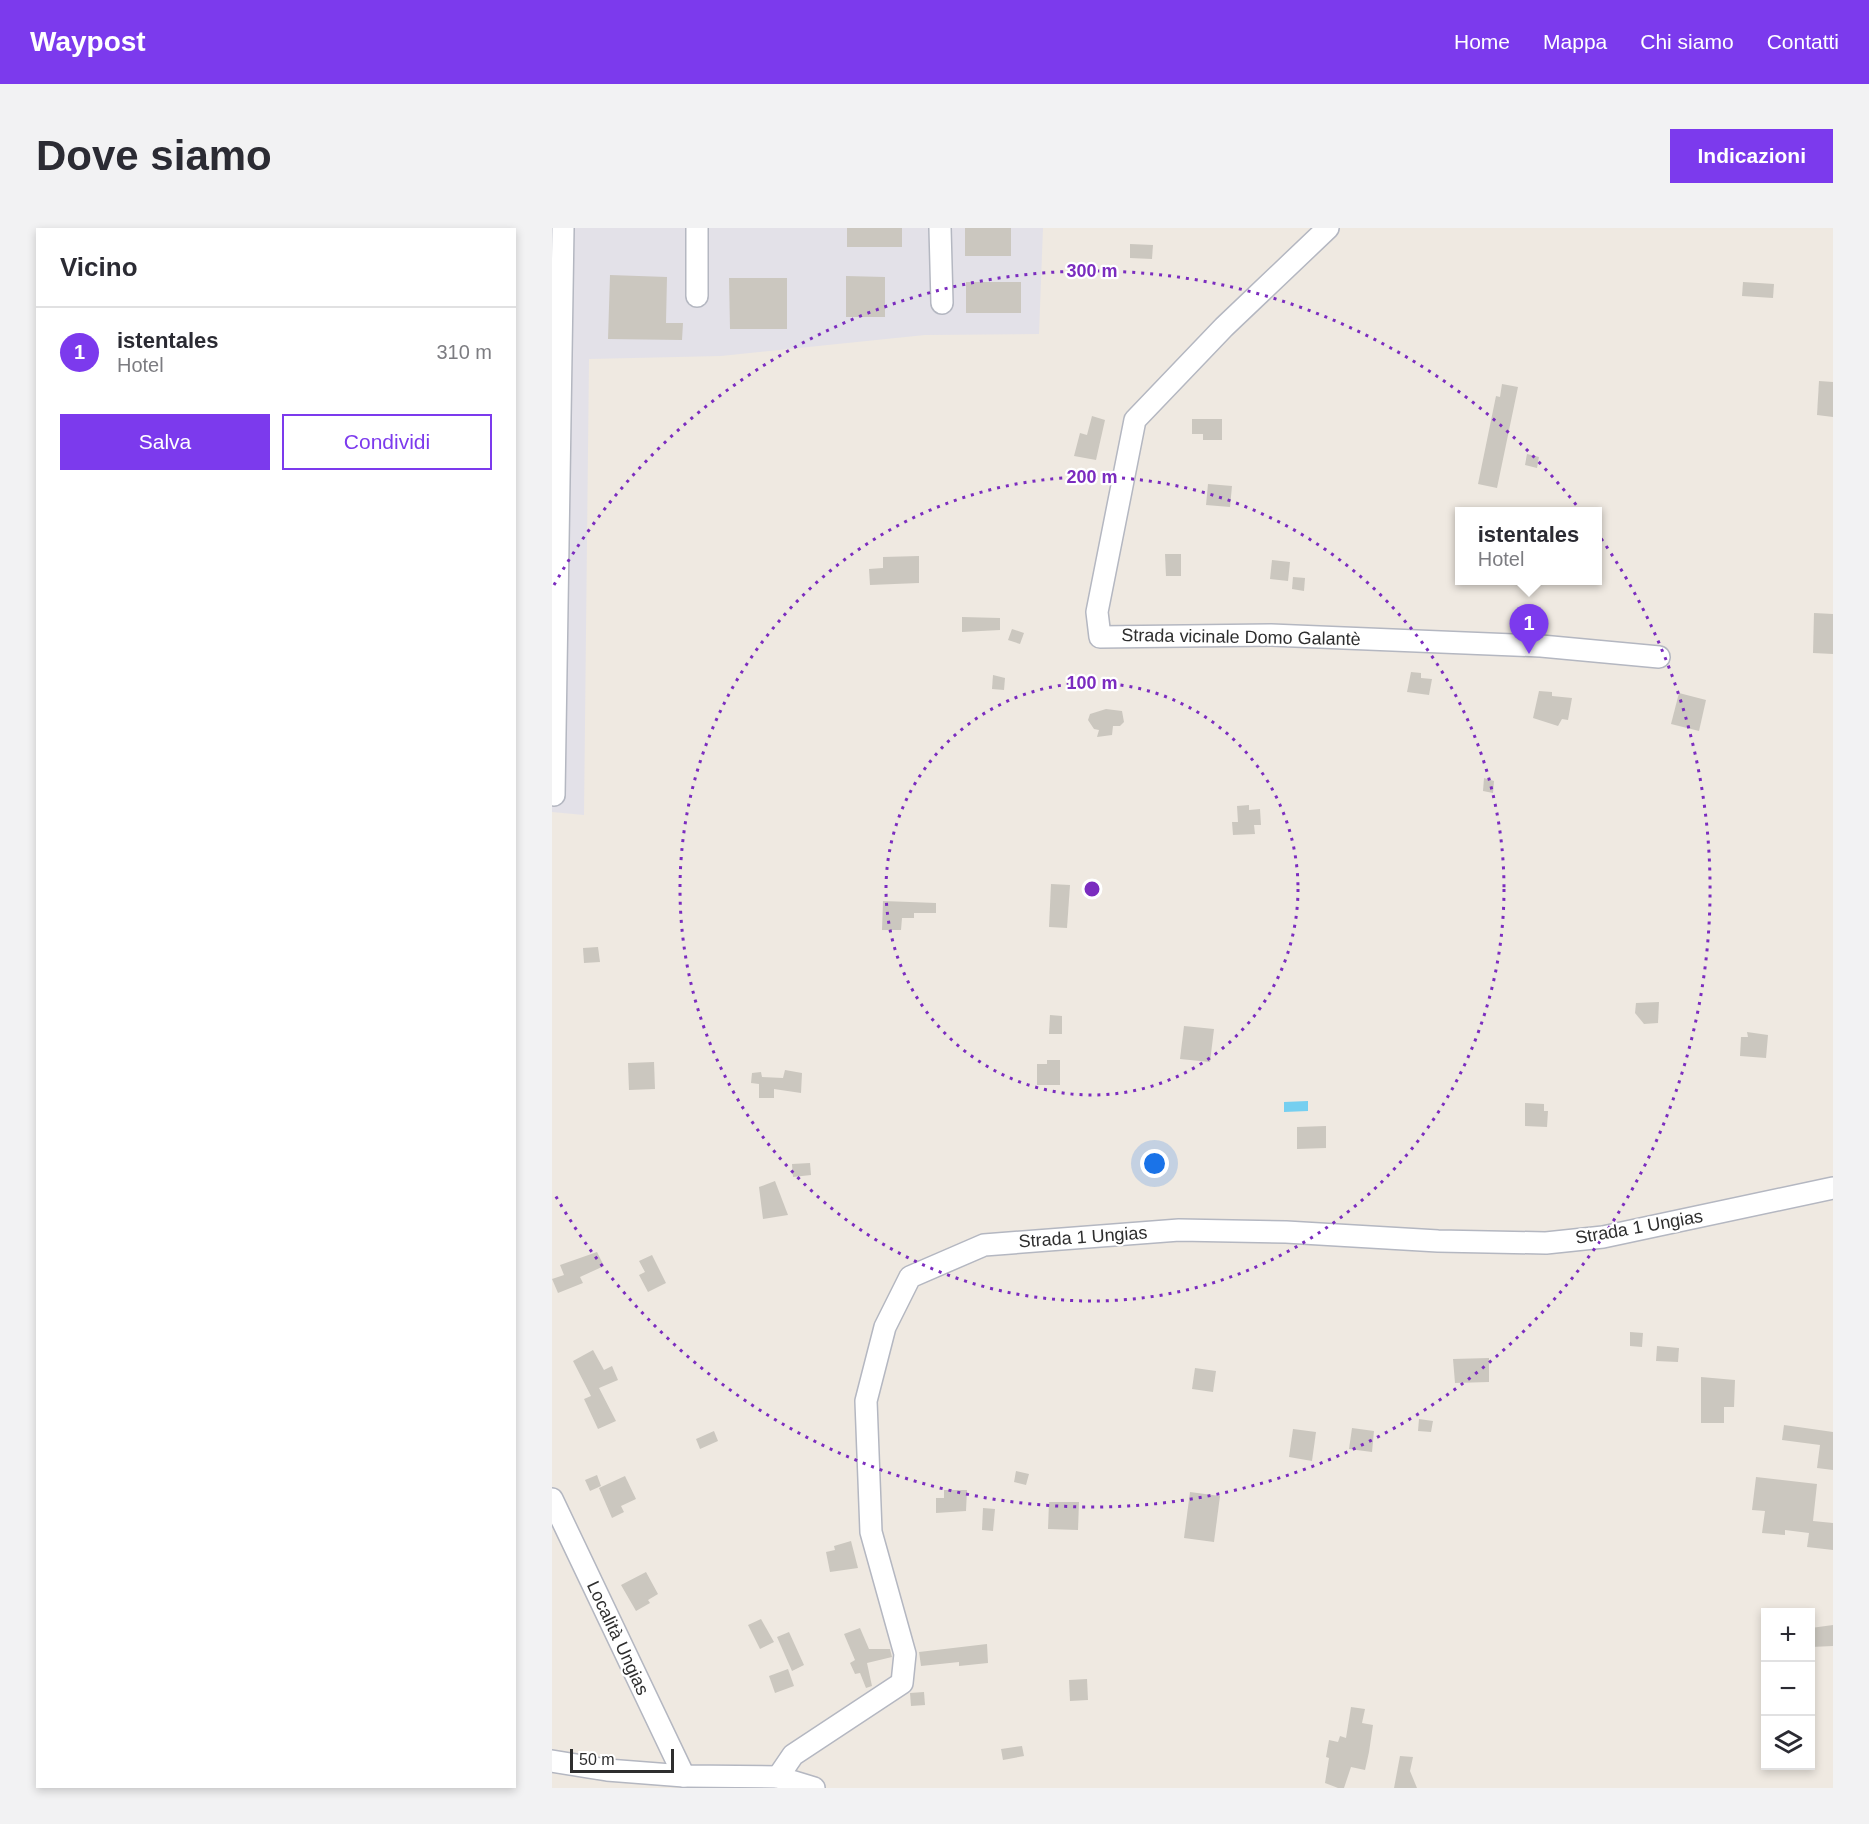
<!DOCTYPE html>
<html lang="it">
<meta charset="utf-8">
<style>
:root{--surface:#fff;--page:#f2f2f3;--text:#2b2b33;--muted:#7c7c81;--line:#e1e1e2;--accent:#7c3aed}
body{margin:0;font-family:Helvetica,sans-serif;background:var(--page);color:var(--text)}
.controls{position:absolute;right:18px;bottom:18px;display:grid;overflow:hidden;border-radius:0px;box-shadow:0 3px 9px #0003}
.controls button{width:54px;height:54px;display:grid;place-items:center;padding:0;border:0;border-bottom:2px solid var(--line);background:var(--surface);color:var(--text);font:30px sans-serif}
.scale{position:absolute;left:18px;bottom:15px;width:104px;box-sizing:border-box;padding-left:6px;border:3px solid #2e2e2e;border-top:0;font-size:16px;line-height:21px;white-space:nowrap;color:#2e2e2e;-webkit-text-stroke:4px #fff;paint-order:stroke}
.you{position:absolute;left:603px;top:936px;width:21px;height:21px;margin:-15px;border:4px solid #fff;border-radius:50%;background:#1a73e8;box-shadow:0 0 0 9px #1a73e833}
.badge{display:grid;place-items:center;width:39px;height:39px;border-radius:50%;background:var(--accent);color:#fff;font-size:20px;font-weight:700}
.pin{position:absolute;translate:-50% -50px;filter:drop-shadow(0 2px 3px #0008)}
.pin::after{content:'';position:absolute;top:32px;width:21px;height:18px;background:inherit;clip-path:polygon(0 0,100% 0,50% 100%)}
.popup{position:absolute;left:903px;top:279px;width:147px;height:78px;box-sizing:border-box;display:grid;place-content:center;border-radius:0px;background:var(--surface);filter:drop-shadow(0 2px 4px #0005);font-size:20px;white-space:nowrap;color:var(--muted)}
.popup b{font-size:22px;color:var(--text)}
.popup::after{content:'';position:absolute;left:50%;top:100%;margin-left:-12px;border:12px solid transparent;border-top-color:var(--surface)}
.list{margin:0;padding:0;list-style:none}
h2{display:flex;justify-content:space-between;align-items:center;height:78px;margin:0;padding:0 24px;font-size:26px}
h2 small{font-size:20px;font-weight:400;color:var(--muted)}
.list li{display:grid;grid-template-columns:39px 1fr auto;gap:18px;align-items:center;box-sizing:border-box;height:90px;padding:0 24px;border-top:2px solid var(--line)}
.list b{display:block;font-size:22px;white-space:nowrap}
.list p{margin:0;font-size:20px;white-space:nowrap;color:var(--muted)}
.list em{font-size:20px;font-style:normal;color:var(--muted)}
.actions{display:flex;gap:12px;padding:18px 24px}
.actions a{flex:1;padding:14px 0;border:2px solid var(--accent);border-radius:0px;text-align:center;font-size:21px;color:var(--accent)}
.actions .main{background:var(--accent);color:#fff}
.icon{flex:none;width:33px;height:33px;fill:none;stroke:currentColor;stroke-width:2;stroke-linecap:round;stroke-linejoin:round}
.map{position:relative;flex:none;width:1281px;height:1560px;overflow:hidden;border-radius:0px}
header{display:flex;align-items:center;gap:36px;box-sizing:border-box;height:84px;padding:0 30px;background:var(--accent);color:#fff}
header strong{font-size:28px}
nav{display:flex;gap:33px;margin-inline-start:auto;font-size:21px}
.intro{display:flex;align-items:center;justify-content:space-between;box-sizing:border-box;height:144px;padding:0 36px}
h1{margin:0;font-size:42px}
.button{padding:15px 27px;border-radius:0px;background:var(--accent);color:#fff;font-size:21px;font-weight:700}
main{display:flex;gap:36px;padding:0 36px}
aside{flex:1;background:var(--surface);border-radius:0px;box-shadow:0 3px 9px #0003}
.map>svg:first-child{display:block}
.industrial{fill:#e3e1e8}
.water{fill:#75cff0}
.building{fill:#cbc7bf}
.lines{fill:none;stroke-linecap:round;stroke-linejoin:round}
.minor-casing{stroke:#b4b7c1;stroke-width:24}
.minor{stroke:#fff;stroke-width:21}
.ring{fill:none;stroke:#7b2cbf;stroke-width:3;stroke-dasharray:3 6}
.labels{text-anchor:middle;stroke-width:4.5;stroke-linejoin:round;paint-order:stroke}
.street-label{font-size:18px;fill:#2e2e2e;stroke:#fff}
.centre{fill:#7b2cbf;stroke:#fff;stroke-width:3}
.ring-label{font-size:18px;text-anchor:middle;font-weight:bold;fill:#7b2cbf;stroke:#fff;stroke-width:4.5;stroke-linejoin:round;paint-order:stroke}
</style>
<header>
<strong>Waypost</strong>
<nav><a>Home</a><a>Mappa</a><a>Chi siamo</a><a>Contatti</a></nav>
</header>
<div class="intro"><h1>Dove siamo</h1><a class="button">Indicazioni</a></div>
<main>
<aside>
<h2>Vicino<small></small></h2>
<ul class="list">
<li><span class="badge">1</span><div><b>istentales</b><p>Hotel</p></div><em>310 m</em></li>
</ul>
<div class="actions"><a class="main">Salva</a><a>Condividi</a></div>
</aside>
<div class="map">
<svg width="1281" height="1560" viewBox="0 0 1281 1560">
<rect width="100%" height="100%" fill="#efe9e1"/>
<polygon class="industrial" points="0,0 491,0 487,106 373,107 169,128 37,131 32,587 0,584"/>
<polygon class="water" points="756,873 756,883 732,884 732,874"/>
<g class="building">
<rect x="295" y="0" width="55" height="19"/>
<rect x="413" y="0" width="46" height="28"/>
<polygon points="578,16 601,17 600,31 578,30"/>
<polygon points="58,47 115,49 114,95 131,95 130,112 56,111"/>
<polygon points="294,48 333,49 333,89 294,89"/>
<polygon points="177,50 235,50 235,101 178,101"/>
<rect x="414" y="54" width="55" height="31"/>
<polygon points="1191,54 1222,56 1221,70 1190,68"/>
<polygon points="1267,153 1281,154 1281,189 1265,187"/>
<polygon points="950,156 966,159 945,260 926,256 944,168 948,169"/>
<polygon points="540,188 553,192 544,232 522,228 528,205 535,207"/>
<polygon points="640,191 670,191 670,212 651,212 651,206 640,206"/>
<polygon points="975,226 987,229 985,240 973,237"/>
<polygon points="656,256 680,258 678,279 654,277"/>
<polygon points="613,326 629,326 629,348 614,348"/>
<polygon points="367,328 367,355 318,357 317,341 331,340 331,329"/>
<polygon points="720,332 738,334 736,353 718,351"/>
<polygon points="741,349 753,350 752,363 740,361"/>
<polygon points="1262,385 1281,386 1281,426 1261,425"/>
<polygon points="410,389 448,390 448,402 410,404"/>
<polygon points="460,401 472,405 468,416 456,412"/>
<polygon points="859,444 869,445 869,450 880,451 877,467 855,464"/>
<polygon points="441,447 453,450 452,462 440,461"/>
<polygon points="987,463 1000,464 1000,468 1020,470 1016,492 1010,491 1006,498 981,490"/>
<polygon points="1127,465 1154,472 1147,503 1119,496"/>
<polygon points="554,481 570,483 572,494 568,498 561,498 560,507 545,509 547,502 542,501 536,492 538,486"/>
<polygon points="932,550 942,553 941,565 931,563"/>
<polygon points="697,577 697,582 708,581 709,597 702,597 703,606 681,607 680,594 686,594 685,578"/>
<polygon points="499,656 518,657 515,700 497,699"/>
<polygon points="331,673 384,675 384,685 362,685 362,690 350,690 349,702 330,702"/>
<polygon points="46,719 48,734 32,735 31,720"/>
<polygon points="1107,774 1106,795 1092,796 1083,785 1084,775"/>
<polygon points="498,787 510,788 510,806 497,806"/>
<polygon points="632,798 662,801 658,834 628,831"/>
<polygon points="1195,804 1216,807 1214,830 1188,828 1189,809 1196,809"/>
<polygon points="495,832 508,832 508,857 485,857 485,836 495,836"/>
<polygon points="102,834 103,861 77,862 76,835"/>
<polygon points="233,842 250,845 249,865 222,861 222,870 207,870 207,856 199,855 200,845 209,844 210,849 231,850"/>
<polygon points="973,875 992,876 992,883 996,883 995,899 973,898"/>
<polygon points="774,898 774,920 745,921 745,899"/>
<polygon points="258,935 259,947 241,949 240,936"/>
<polygon points="223,953 236,987 211,991 207,959"/>
<polygon points="45,1024 52,1038 28,1049 31,1055 6,1065 0,1051 12,1047 8,1037"/>
<polygon points="100,1027 114,1055 96,1064 87,1047 93,1044 87,1033"/>
<polygon points="1078,1104 1091,1105 1090,1119 1078,1118"/>
<polygon points="1105,1118 1127,1120 1126,1134 1104,1133"/>
<polygon points="41,1122 52,1142 60,1138 66,1152 47,1160 64,1193 46,1201 32,1171 39,1168 21,1133"/>
<polygon points="937,1130 937,1154 903,1155 901,1131"/>
<polygon points="643,1140 664,1143 661,1164 640,1161"/>
<polygon points="1149,1149 1183,1152 1182,1179 1172,1179 1172,1195 1149,1195"/>
<polygon points="867,1191 881,1193 879,1204 866,1203"/>
<polygon points="1232,1197 1281,1204 1281,1242 1265,1240 1268,1217 1230,1212"/>
<polygon points="800,1200 822,1203 820,1224 797,1221"/>
<polygon points="741,1201 764,1204 760,1233 737,1229"/>
<polygon points="162,1203 166,1213 148,1221 144,1211"/>
<polygon points="464,1243 477,1246 474,1257 462,1254"/>
<polygon points="45,1247 49,1258 38,1263 33,1252"/>
<polygon points="73,1248 84,1271 69,1278 72,1284 60,1290 47,1260"/>
<polygon points="1204,1249 1265,1256 1261,1293 1281,1295 1281,1322 1255,1319 1257,1305 1233,1302 1233,1307 1210,1305 1213,1283 1200,1282"/>
<polygon points="392,1262 415,1262 414,1283 384,1285 384,1270 392,1270"/>
<polygon points="638,1264 668,1268 662,1314 632,1310"/>
<polygon points="497,1274 527,1274 526,1302 496,1301"/>
<polygon points="431,1280 443,1281 441,1303 430,1302"/>
<polygon points="299,1313 306,1340 278,1344 274,1324 283,1322 282,1318"/>
<polygon points="94,1344 106,1366 96,1372 98,1375 84,1383 69,1357"/>
<polygon points="209,1391 222,1414 208,1421 196,1397"/>
<polygon points="1281,1397 1281,1418 1259,1419 1259,1400"/>
<polygon points="308,1400 317,1421 338,1421 340,1429 315,1435 320,1458 314,1460 308,1445 303,1446 298,1435 303,1432 292,1406"/>
<polygon points="237,1404 252,1437 240,1443 225,1409"/>
<polygon points="435,1416 436,1435 407,1438 407,1434 369,1438 367,1424"/>
<polygon points="236,1441 242,1458 223,1465 217,1448"/>
<polygon points="535,1451 536,1472 518,1473 517,1452"/>
<polygon points="372,1464 373,1477 359,1478 358,1465"/>
<polygon points="799,1479 813,1481 810,1495 821,1497 817,1524 813,1542 799,1539 792,1560 786,1560 773,1555 777,1530 774,1529 777,1512 786,1514 788,1508 794,1510"/>
<polygon points="470,1518 472,1528 451,1532 449,1521"/>
<polygon points="848,1528 861,1529 858,1543 865,1560 842,1560"/>
</g>
<g class="lines">
<defs>
<g id="minor">
<polyline points="388,0 390,75"/>
<polyline points="776,0 672,99 583,192 545,384 548,409 719,407 989,418 1107,429"/>
<polyline points="145,68 145,0"/>
<polyline points="2,567 11,0"/>
<polyline points="0,1271 132,1548"/>
<polyline points="0,1533 55,1542 132,1548 226,1549 262,1560"/>
<polyline points="226,1549 241,1527 350,1455 353,1426 319,1304 314,1173 333,1099 358,1049 432,1017 627,1002 734,1004 886,1013 994,1015 1051,1009 1281,960"/>
</g>
</defs>
<use href="#minor" class="minor-casing"/>
<use href="#minor" class="minor"/>
</g>
<g class="ring">
<circle cx="540" cy="661" r="206"/>
<circle cx="540" cy="661" r="412"/>
<path d="M2 357A618 618 0 1 1 2 965"/>
</g>
<g class="labels">
<g class="street-label">
<text transform="translate(689 409) rotate(1)" y="6">Strada vicinale Domo Galantè</text>
<text transform="translate(1087 999) rotate(-10)" y="6">Strada 1 Ungias</text>
<text transform="translate(531 1009) rotate(-4)" y="6">Strada 1 Ungias</text>
<text transform="translate(66 1410) rotate(65)" y="6">Località Ungias</text>
</g>
</g>
<circle cx="540" cy="661" r="9" class="centre"/>
<g class="ring-label">
<text x="540" y="49">300 m</text>
<text x="540" y="255">200 m</text>
<text x="540" y="461">100 m</text>
</g>
</svg>
<div class="controls">
<button>+</button>
<button>−</button>
<button><svg class="icon" aria-label="layers" viewBox="0 0 24 24"><path d="M12 4l9 5-9 5-9-5zM3 14l9 5 9-5"/></svg></button>
</div>
<div class="scale">50 m</div>
<div class="you"></div>
<div class="pin badge" style="left:977px;top:426px">1</div>
<div class="popup"><b>istentales</b>Hotel</div>
</div>
</main>
